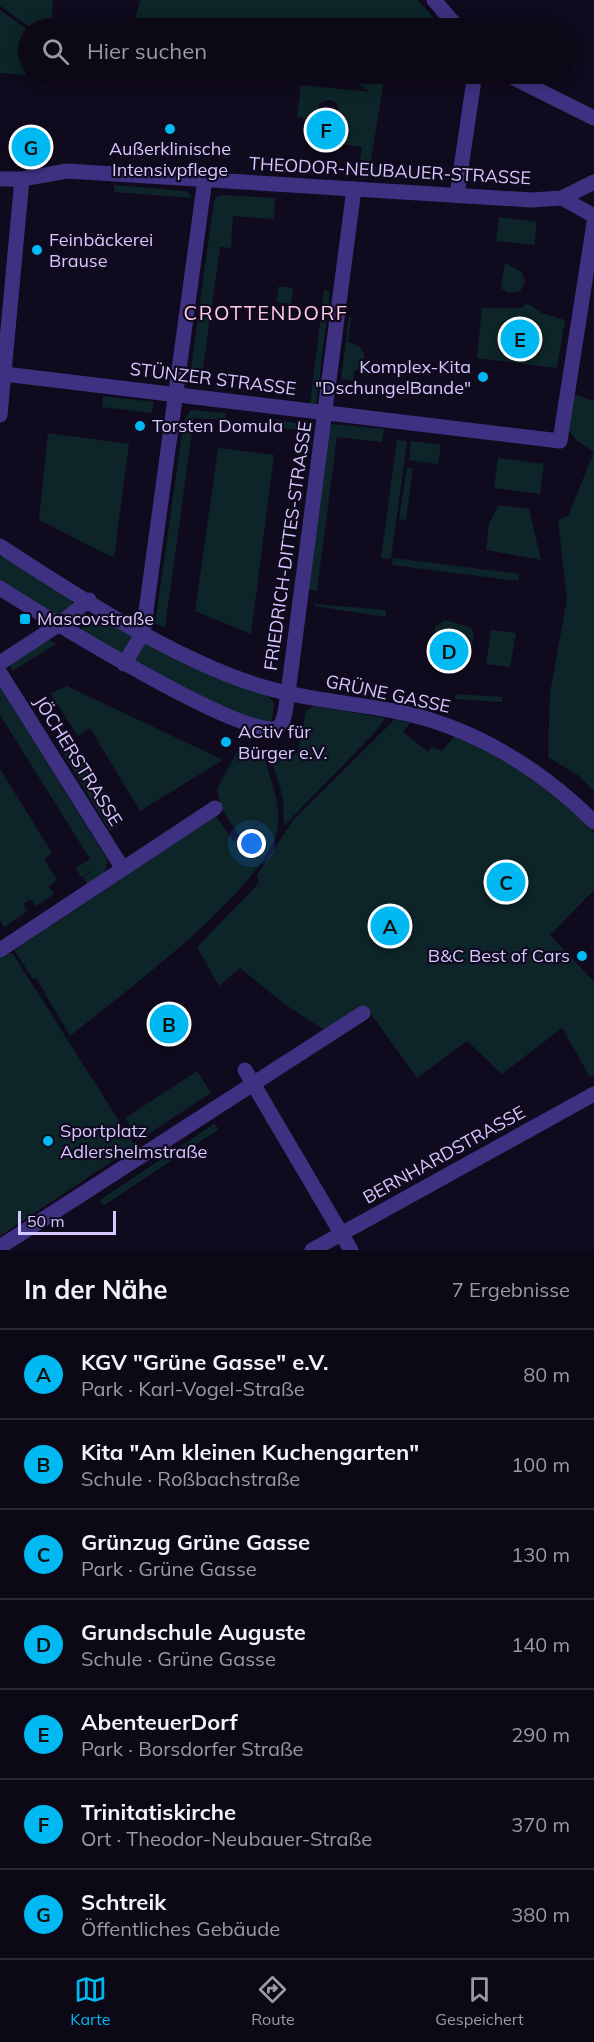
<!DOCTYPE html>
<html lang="de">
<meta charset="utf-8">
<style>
:root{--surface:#0c0816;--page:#15111f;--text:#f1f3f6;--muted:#9a9aa1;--line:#2c2935;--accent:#00b9f2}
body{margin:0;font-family:Mulish,sans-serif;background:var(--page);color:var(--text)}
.scale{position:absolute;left:18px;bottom:15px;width:98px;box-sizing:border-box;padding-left:6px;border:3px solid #d5c7ff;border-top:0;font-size:16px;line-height:21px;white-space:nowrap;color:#d5c7ff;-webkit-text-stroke:4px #100a1e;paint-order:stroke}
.you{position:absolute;left:252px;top:844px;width:21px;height:21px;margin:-15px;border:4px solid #fff;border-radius:50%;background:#1a73e8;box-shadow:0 0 0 9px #1a73e833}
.badge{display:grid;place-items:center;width:39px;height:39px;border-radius:50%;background:var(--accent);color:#111;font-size:20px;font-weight:700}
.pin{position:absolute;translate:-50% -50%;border:3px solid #fff;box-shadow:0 2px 6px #0006}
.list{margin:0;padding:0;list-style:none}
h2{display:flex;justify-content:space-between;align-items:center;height:78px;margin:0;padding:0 24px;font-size:26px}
h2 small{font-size:20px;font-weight:400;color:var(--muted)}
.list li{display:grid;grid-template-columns:39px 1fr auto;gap:18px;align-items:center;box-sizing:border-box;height:90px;padding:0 24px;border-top:2px solid var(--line)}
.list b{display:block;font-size:22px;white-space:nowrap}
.list p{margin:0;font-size:20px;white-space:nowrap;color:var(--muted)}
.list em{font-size:20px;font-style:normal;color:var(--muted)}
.icon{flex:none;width:33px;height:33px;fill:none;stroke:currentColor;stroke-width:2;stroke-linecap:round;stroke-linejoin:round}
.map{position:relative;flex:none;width:594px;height:1250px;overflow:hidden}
.search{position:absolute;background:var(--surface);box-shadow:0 3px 15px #0003;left:18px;right:18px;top:18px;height:66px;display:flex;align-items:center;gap:15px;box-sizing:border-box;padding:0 21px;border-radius:33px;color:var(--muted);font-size:22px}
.sheet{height:708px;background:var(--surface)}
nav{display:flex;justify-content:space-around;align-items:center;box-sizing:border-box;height:84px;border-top:2px solid var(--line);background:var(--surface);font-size:16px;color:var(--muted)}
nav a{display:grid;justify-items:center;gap:3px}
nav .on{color:var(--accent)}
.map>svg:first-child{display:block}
.green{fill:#0d2528}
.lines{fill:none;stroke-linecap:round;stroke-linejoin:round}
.minor{stroke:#3f3181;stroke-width:15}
.tertiary{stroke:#3f3181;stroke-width:15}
.poi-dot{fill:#00b9f2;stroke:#100a1e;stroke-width:2}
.labels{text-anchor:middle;stroke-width:4.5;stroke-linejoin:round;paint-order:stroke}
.poi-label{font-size:18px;fill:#d5c7ff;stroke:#100a1e;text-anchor:start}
.street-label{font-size:18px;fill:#d5c7ff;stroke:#100a1e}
.neighbourhood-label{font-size:20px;letter-spacing:1.5px;fill:#ffc9e4;stroke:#100a1e}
</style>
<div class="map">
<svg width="594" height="1250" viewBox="0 0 594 1250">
<rect width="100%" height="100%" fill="#100a1e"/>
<g class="green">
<polygon points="0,0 53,0 51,28 31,28 0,6"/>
<polygon points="140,0 418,0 442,28 133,28"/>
<polygon points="0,10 28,30 28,60 25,75 0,73"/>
<path d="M 289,74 L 385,74 L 370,166 L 376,167 L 374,177 L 357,177 L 362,147 L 341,144 L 341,140 L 337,139 C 339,124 345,90 320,103 L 315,120 L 297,117 L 301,85 L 371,92 L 358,84 Z"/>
<polygon points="114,185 186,191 193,198 114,192"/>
<polygon points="223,195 275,198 274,219 233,216 231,248 220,247 202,376 190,375 214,201 217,196"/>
<polygon points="499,217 537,222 534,245 496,241"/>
<polygon points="505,263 522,272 525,283 520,291 509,293 501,288"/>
<polygon points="279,286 293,288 291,304 276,302"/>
<polygon points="324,290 330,291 316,406 310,405"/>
<polygon points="527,303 542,313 565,320 557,368 477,358 482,308 522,308"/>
<path d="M 349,317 L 351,317 L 348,342 C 361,345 366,351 364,364 L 354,372 L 353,381 L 341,379 Z"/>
<polygon points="573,394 594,401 594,791 579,776 548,757 550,693 567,599 558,520 568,516 594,452 577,441 567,428"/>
<polygon points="103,396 154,402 152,413 102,407"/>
<polygon points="191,410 226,413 225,420 194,418 165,627 155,624 184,420"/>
<polygon points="276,419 309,426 312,432 311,444 305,443 306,431 275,427"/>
<polygon points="333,424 384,429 382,442 337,437 317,591 308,590 330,428"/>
<polygon points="48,433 129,444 114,558 39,520"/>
<polygon points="397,440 407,441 391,559 381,558"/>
<polygon points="411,441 441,445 438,464 409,460"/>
<polygon points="218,448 274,455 251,634 195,611"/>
<polygon points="498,458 544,464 540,494 494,488"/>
<polygon points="407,467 413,468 406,520 399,519"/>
<polygon points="499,505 529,509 541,560 486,550 489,523"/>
<polygon points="3,556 72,597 72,606 57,616 0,582 0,558"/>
<polygon points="393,558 519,574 518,581 392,565"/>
<polygon points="314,604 386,610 386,617 314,606"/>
<polygon points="100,614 132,634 132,640 121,654 79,630"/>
<polygon points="445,620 471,627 474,638 470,649 451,656 439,652 434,637 435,627"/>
<polygon points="491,630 516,633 510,667 486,664"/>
<polygon points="47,638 56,644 12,671 9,663"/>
<polygon points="143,641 203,671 269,697 274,702 272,720 269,723 231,714 132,662"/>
<polygon points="67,686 223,760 140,811 90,728 78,736 50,693"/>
<polygon points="0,687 108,861 103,876 89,886 83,877 98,867 81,877 76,868 90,859 0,715"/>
<polygon points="455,694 503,697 502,702 455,699"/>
<polygon points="315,706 385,718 376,731 284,826 283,798 269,752 290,758 298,752 306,710"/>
<polygon points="395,719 410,723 403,732 428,752 432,747 442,751 455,736 503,758 558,797 594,833 594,890 550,935 594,982 594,1075 590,1077 562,1028 502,1074 467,1041 417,1078 366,1007 327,1032 283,1003 240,968 219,986 197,947 259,883 257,875 293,820"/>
<polygon points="72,740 122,823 110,831 59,747"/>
<path d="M 241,744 L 262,750 C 268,774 283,806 277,831 C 262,891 121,995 70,1036 L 36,978 L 33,979 L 14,950 L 216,816 L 234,842 L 265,819 L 239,836 L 221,808 L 217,789 Z"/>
<polygon points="0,769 52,853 44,859 57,880 49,886 54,894 36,906 30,899 23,904 28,911 4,927 0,920"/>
<polygon points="6,954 13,954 135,1146 0,1236 0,958"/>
<polygon points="197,1071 211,1093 139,1140 125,1118"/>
<polygon points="214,1124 219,1129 103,1206 100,1200"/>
</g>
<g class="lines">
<g class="minor">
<polyline points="0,179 22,179 67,171 531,200 562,198 594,182"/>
<polyline points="457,195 474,80 478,74"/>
<polyline points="562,198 594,216"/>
<polyline points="4,374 560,441 594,223"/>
<polyline points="0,415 22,179"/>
<path d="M 0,546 C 75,595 175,660 260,686 C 303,699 350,703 394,711 C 470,725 540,768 594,822"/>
<path d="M 0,588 C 33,609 250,745 278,727 C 286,722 286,702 288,693 L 354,189"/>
<polyline points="0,663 58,625 89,600"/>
<polyline points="124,664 143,633 205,179"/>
<polyline points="0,673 123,869"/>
<polyline points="0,950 215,808"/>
<polyline points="245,1070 351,1250"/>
<polyline points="0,1247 363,1013"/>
<polyline points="312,1250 594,1094"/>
</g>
<g class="tertiary">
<polyline points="434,0 458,28"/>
<polyline points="506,74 594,118"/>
</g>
</g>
<g class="poi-dot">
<circle cx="170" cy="129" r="6"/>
<circle cx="37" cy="250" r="6"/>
<circle cx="483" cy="377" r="6"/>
<circle cx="140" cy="426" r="6"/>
<rect x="19" y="613" width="12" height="12" rx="3"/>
<circle cx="226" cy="742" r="6"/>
<circle cx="582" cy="956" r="6"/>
<circle cx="48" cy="1141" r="6"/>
</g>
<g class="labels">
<g class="poi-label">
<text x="170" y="155" text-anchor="middle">Außerklinische<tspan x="170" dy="21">Intensivpflege</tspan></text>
<text x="49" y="246">Feinbäckerei<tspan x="49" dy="21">Brause</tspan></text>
<text x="471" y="373" text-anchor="end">Komplex-Kita<tspan x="471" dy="21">"DschungelBande"</tspan></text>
<text x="152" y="432">Torsten Domula</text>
<text x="37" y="625">Mascovstraße</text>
<text x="238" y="738">ACtiv für<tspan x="238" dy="21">Bürger e.V.</tspan></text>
<text x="570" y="962" text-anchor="end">B&amp;C Best of Cars</text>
<text x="60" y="1137">Sportplatz<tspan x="60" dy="21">Adlershelmstraße</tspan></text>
</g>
<g class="street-label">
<text transform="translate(390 171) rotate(3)" y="6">THEODOR-NEUBAUER-STRASSE</text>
<text transform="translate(213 379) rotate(7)" y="6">STÜNZER STRASSE</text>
<text transform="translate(288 546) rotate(-82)" y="6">FRIEDRICH-DITTES-STRASSE</text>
<text transform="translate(388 694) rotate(12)" y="6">GRÜNE GASSE</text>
<text transform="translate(78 761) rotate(58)" y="6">JÖCHERSTRASSE</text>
<text transform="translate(444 1155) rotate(-29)" y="6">BERNHARDSTRASSE</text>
</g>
<g class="neighbourhood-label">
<text x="266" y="320">CROTTENDORF</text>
</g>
</g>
</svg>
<div class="scale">50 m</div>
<div class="you"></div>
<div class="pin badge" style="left:390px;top:926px">A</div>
<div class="pin badge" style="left:169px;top:1024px">B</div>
<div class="pin badge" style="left:506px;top:882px">C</div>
<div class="pin badge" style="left:449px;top:651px">D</div>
<div class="pin badge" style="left:520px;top:339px">E</div>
<div class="pin badge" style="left:326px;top:130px">F</div>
<div class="pin badge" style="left:31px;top:147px">G</div>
<div class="search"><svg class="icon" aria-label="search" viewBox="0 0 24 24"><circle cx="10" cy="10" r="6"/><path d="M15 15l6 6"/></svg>Hier suchen</div>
</div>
<section class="sheet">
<h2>In der Nähe<small>7 Ergebnisse</small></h2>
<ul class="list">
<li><span class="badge">A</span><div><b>KGV &quot;Grüne Gasse&quot; e.V.</b><p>Park · Karl-Vogel-Straße</p></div><em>80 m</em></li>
<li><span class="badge">B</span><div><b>Kita &quot;Am kleinen Kuchengarten&quot;</b><p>Schule · Roßbachstraße</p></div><em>100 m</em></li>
<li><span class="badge">C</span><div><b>Grünzug Grüne Gasse</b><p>Park · Grüne Gasse</p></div><em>130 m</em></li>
<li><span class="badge">D</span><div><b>Grundschule Auguste</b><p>Schule · Grüne Gasse</p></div><em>140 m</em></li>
<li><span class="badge">E</span><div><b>AbenteuerDorf</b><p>Park · Borsdorfer Straße</p></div><em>290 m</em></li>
<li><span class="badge">F</span><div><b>Trinitatiskirche</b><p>Ort · Theodor-Neubauer-Straße</p></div><em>370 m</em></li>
<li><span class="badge">G</span><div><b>Schtreik</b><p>Öffentliches Gebäude</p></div><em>380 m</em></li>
</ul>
</section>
<nav>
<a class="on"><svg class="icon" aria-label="map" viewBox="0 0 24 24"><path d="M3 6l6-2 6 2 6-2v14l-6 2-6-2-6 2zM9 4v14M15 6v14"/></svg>Karte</a>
<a><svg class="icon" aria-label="directions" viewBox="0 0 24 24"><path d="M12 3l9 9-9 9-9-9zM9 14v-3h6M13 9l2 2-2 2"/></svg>Route</a>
<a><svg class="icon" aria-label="saved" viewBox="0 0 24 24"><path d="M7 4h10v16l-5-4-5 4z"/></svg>Gespeichert</a>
</nav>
